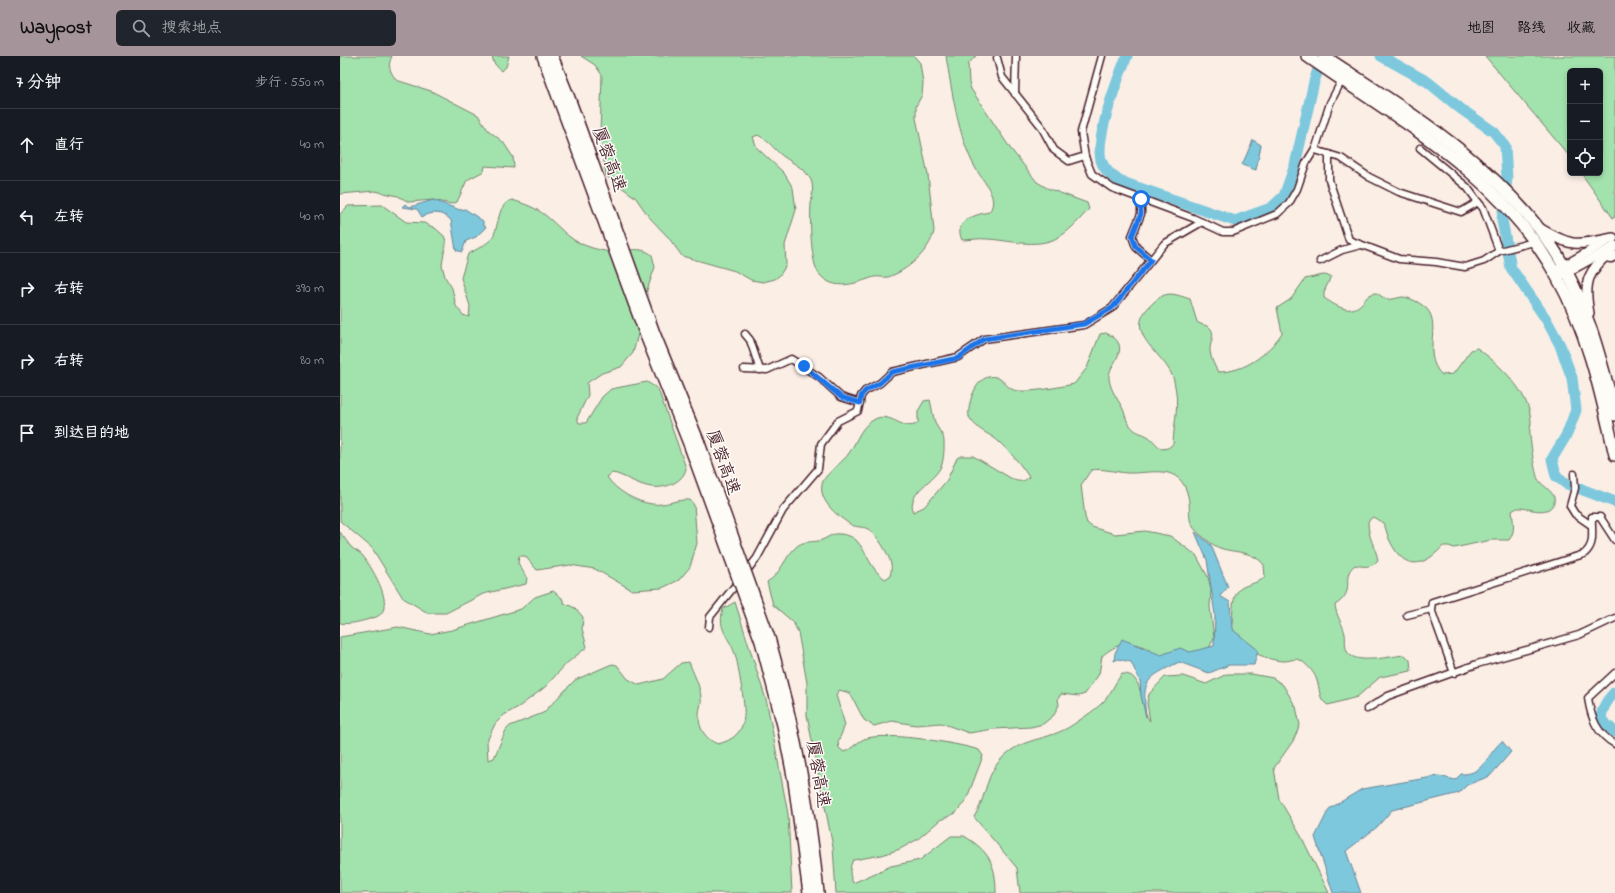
<!DOCTYPE html>
<html lang="zh">
<meta charset="utf-8">
<style>
:root{--surface:#171b24;--page:#20242c;--text:#f1f3f6;--muted:#9ea1a6;--line:#363941;--accent:#a6949b}
body{margin:0;font-family:"Indie Flower","LXGW WenKai TC",sans-serif;background:var(--page);color:var(--text)}
.controls{position:absolute;right:12px;top:12px;display:grid;overflow:hidden;border-radius:6px;box-shadow:0 2px 6px #0003}
.controls button{width:36px;height:36px;display:grid;place-items:center;padding:0;border:0;border-bottom:1px solid var(--line);background:var(--surface);color:var(--text);font:20px sans-serif}
.stop{position:absolute;width:12px;height:12px;margin:-9px;border:3px solid #1a73e8;border-radius:50%;background:#fff}
.stop.end{background:#1a73e8;border-color:#fff;box-shadow:0 1px 4px #0008}
.list{margin:0;padding:0;list-style:none}
h2{display:flex;justify-content:space-between;align-items:center;height:52px;margin:0;padding:0 16px;font-size:17px}
h2 small{font-size:13px;font-weight:400;color:var(--muted)}
.list li{display:grid;grid-template-columns:26px 1fr auto;gap:12px;align-items:center;box-sizing:border-box;height:72px;padding:0 16px;border-top:1px solid var(--line)}
.list b{display:block;font-size:15px;white-space:nowrap}
.list em{font-size:13px;font-style:normal;color:var(--muted)}
.icon{flex:none;width:22px;height:22px;fill:none;stroke:currentColor;stroke-width:2;stroke-linecap:round;stroke-linejoin:round}
.map{position:relative;flex:none;width:1275px;height:837px;overflow:hidden}
header{display:flex;align-items:center;gap:24px;box-sizing:border-box;height:56px;padding:0 20px;background:var(--accent);color:#111}
header strong{font-size:19px}
nav{display:flex;gap:22px;margin-inline-start:auto;font-size:14px}
.search{width:280px;height:36px;background:var(--page);display:flex;align-items:center;gap:10px;box-sizing:border-box;padding:0 14px;border-radius:6px;color:var(--muted);font-size:15px}
main{display:flex}
aside{flex:1;background:var(--surface)}
.map>svg:first-child{display:block}
.green{fill:#a2e3ad;stroke:#76816c}
.water{fill:#7dc8dd;stroke:#698496}
.lines{fill:none;stroke-linecap:round;stroke-linejoin:round}
.river{stroke:#7dc8dd;stroke-width:11}
.street-casing{stroke:#4a1f2b;stroke-width:9}
.secondary-casing{stroke:#4a1f2b;stroke-width:11}
.primary-casing{stroke:#4a1f2b;stroke-width:12}
.highway-casing{stroke:#4a1f2b;stroke-width:14}
.street{stroke:#fdfcf7;stroke-width:6}
.secondary{stroke:#fdfcf7;stroke-width:8}
.primary{stroke:#fdfcf7;stroke-width:9}
.highway{stroke:#fdfcf7;stroke-width:11}
.highway-bridge-casing{stroke:#4a1f2b;stroke-width:14;stroke-linecap:butt}
.highway-bridge{stroke:#fdfcf7;stroke-width:11}
.route{stroke:#1a73e8;stroke-width:5}
.labels{text-anchor:middle;stroke-width:3;stroke-linejoin:round;paint-order:stroke}
.street-label{font-size:17px;fill:#4a1f2b;stroke:#fdfcf7}
</style>
<header>
<strong>Waypost</strong>
<div class="search"><svg class="icon" aria-label="search" viewBox="0 0 24 24"><circle cx="10" cy="10" r="6"/><path d="M15 15l6 6"/></svg>搜索地点</div>
<nav><a>地图</a><a>路线</a><a>收藏</a></nav>
</header>
<main>
<aside>
<h2>7 分钟<small>步行 · 550 m</small></h2>
<ul class="list">
<li><svg class="icon" aria-label="ahead" viewBox="0 0 24 24"><path d="M12 20V5M6 11l6-6 6 6"/></svg><div><b>直行</b></div><em>40 m</em></li>
<li><svg class="icon" aria-label="left" viewBox="0 0 24 24"><path d="M17 20v-9H6M10 6l-5 5 5 5"/></svg><div><b>左转</b></div><em>40 m</em></li>
<li><svg class="icon" aria-label="right" viewBox="0 0 24 24"><path d="M7 20v-9h11M14 6l5 5-5 5"/></svg><div><b>右转</b></div><em>390 m</em></li>
<li><svg class="icon" aria-label="right" viewBox="0 0 24 24"><path d="M7 20v-9h11M14 6l5 5-5 5"/></svg><div><b>右转</b></div><em>80 m</em></li>
<li><svg class="icon" aria-label="arrive" viewBox="0 0 24 24"><path d="M6 21V4h12l-3 4 3 4H6"/></svg><div><b>到达目的地</b></div></li>
</ul>
</aside>
<div class="map">
<svg width="1275" height="837" viewBox="0 0 1275 837">
<rect width="100%" height="100%" fill="#faeee5"/>
<filter id="ink" filterUnits="userSpaceOnUse"><feTurbulence type="fractalNoise" baseFrequency=".025" numOctaves="2"/><feDisplacementMap in="SourceGraphic" scale="8" xChannelSelector="R" yChannelSelector="G"/><feConvolveMatrix kernelMatrix="1 2 1 2 8 2 1 2 1" color-interpolation-filters="sRGB"/></filter>
<g filter="url(#ink)">
<g class="green">
<path d="M 0,0 L 52,0 C 47,10 50,15 56,24 L 91,35 L 138,59 L 148,74 L 163,86 L 173,101 L 174,112 L 145,110 L 144,115 L 127,124 L 117,146 L 111,148 L 93,144 L 69,146 L 58,140 L 35,135 L 0,138 Z"/>
<polygon points="152,0 169,0 166,11 161,15 154,7"/>
<path d="M 241,0 L 574,0 L 580,7 L 583,27 L 582,39 L 576,50 L 576,62 L 588,119 L 594,175 C 590,195 567,215 548,221 C 543,222 538,220 534,221 C 516,227 495,236 480,219 C 470,209 470,163 471,148 C 472,140 474,132 471,124 C 465,111 449,106 439,97 C 432,90 427,84 418,79 L 413,81 L 417,92 L 444,117 L 453,132 L 456,154 L 445,189 L 446,209 L 440,219 L 435,223 L 423,226 L 411,224 L 395,215 L 342,200 L 328,181 L 310,162 L 295,141 L 266,120 L 260,78 L 262,19 L 255,9 Z"/>
<path d="M 606,0 L 636,0 L 628,8 L 629,27 L 631,33 L 670,92 L 693,121 L 697,126 L 707,132 L 747,147 L 749,153 C 740,163 729,176 717,182 C 696,193 669,184 647,183 C 639,182 630,184 622,184 C 613,165 634,159 649,156 C 660,142 643,125 636,113 C 618,82 612,35 606,0 Z"/>
<polygon points="1145,0 1275,0 1275,161 1273,162 1241,117 1260,117 1260,15 1230,15 1230,101"/>
<path d="M 172,144 C 183,147 196,152 205,159 C 218,169 229,184 244,189 C 251,192 263,195 271,196 C 285,196 300,189 312,199 L 315,211 L 307,234 L 305,252 L 293,297 L 281,311 L 262,317 L 247,327 L 248,339 L 237,362 L 239,367 L 246,367 L 262,341 L 271,333 L 307,326 L 318,333 L 346,412 C 344,426 325,433 312,431 C 301,430 288,422 277,418 L 272,417 L 267,421 C 276,435 296,446 312,448 C 325,450 337,443 350,444 L 354,449 L 357,487 L 350,511 L 339,524 L 322,532 L 292,534 L 255,513 L 230,509 L 197,514 L 185,500 L 179,500 L 178,507 L 187,522 L 186,528 L 143,538 L 106,557 L 88,557 L 63,542 L 32,492 L 0,465 L 0,158 L 8,150 L 42,149 L 66,166 L 84,167 L 95,172 L 104,180 L 106,185 L 102,209 L 105,221 L 112,232 L 116,250 L 123,259 L 129,261 L 130,250 L 121,222 L 128,198 C 135,194 148,188 152,182 C 160,170 156,149 172,144 Z"/>
<path d="M 983,219 L 991,220 L 984,236 L 984,242 C 998,251 1011,260 1023,246 C 1028,240 1029,238 1036,237 C 1039,238 1043,242 1046,243 C 1051,244 1057,242 1062,241 C 1067,241 1077,245 1082,249 C 1106,264 1079,297 1102,319 L 1113,318 L 1131,294 L 1137,292 C 1159,308 1190,336 1191,366 C 1191,370 1189,374 1190,378 C 1190,385 1195,417 1198,423 C 1202,431 1221,438 1212,450 C 1205,460 1186,451 1177,452 L 1172,455 C 1173,466 1176,475 1169,484 L 1151,484 L 1114,492 L 1109,490 L 1103,490 C 1084,511 1065,515 1051,487 C 1047,481 1047,473 1043,467 L 1033,461 L 1028,465 C 1028,483 1035,489 1038,504 C 1031,512 1025,511 1015,509 C 999,521 1018,535 995,549 C 996,560 1003,568 1005,578 C 1006,585 1004,591 1008,597 C 1017,609 1051,600 1065,599 L 1070,604 L 1071,615 L 1040,621 L 1017,641 L 988,649 C 977,643 981,632 976,622 C 974,616 967,609 962,605 C 956,601 951,605 944,605 C 928,605 907,594 895,585 C 893,573 889,541 900,533 C 908,527 918,528 925,521 L 924,509 C 913,495 898,497 883,493 C 875,491 868,485 862,480 C 844,466 852,458 848,440 C 840,406 811,418 787,417 C 775,416 763,412 751,414 L 741,429 L 745,461 L 747,467 L 752,471 L 775,478 L 805,475 L 830,480 L 856,499 L 868,521 L 871,533 L 870,551 L 874,582 L 866,598 C 854,598 829,602 818,600 C 814,599 811,595 808,593 C 790,583 776,588 762,600 L 759,618 L 745,638 L 739,640 L 721,638 L 718,643 L 719,649 L 714,659 L 703,668 L 691,671 L 654,673 L 629,677 L 601,667 L 576,669 L 552,665 L 534,670 L 524,664 L 510,637 L 499,634 L 496,639 L 505,669 L 498,686 L 499,692 L 504,696 C 512,693 517,686 524,683 C 546,675 617,687 639,694 L 643,700 L 627,742 L 616,757 L 600,764 L 578,783 L 560,793 L 542,799 L 513,804 C 509,812 509,819 513,827 L 551,810 L 580,804 L 611,780 L 624,780 C 649,795 656,808 656,837 L 496,837 L 493,791 L 467,659 L 467,627 L 458,576 L 453,566 L 433,549 L 427,526 C 441,518 444,502 456,491 C 463,484 473,487 482,484 C 487,482 493,477 499,478 C 504,478 512,480 516,484 C 528,497 529,512 545,523 L 550,520 C 551,516 552,511 551,508 C 549,498 536,477 528,473 C 522,470 516,472 510,468 C 497,460 476,443 483,425 C 486,419 497,410 502,405 C 516,394 517,371 535,363 C 551,355 564,377 578,367 L 578,355 L 584,345 L 590,344 C 592,352 593,361 596,369 C 598,373 601,376 603,380 C 605,386 604,401 602,408 C 596,426 567,434 573,456 L 584,451 L 592,442 L 607,424 L 617,402 L 621,400 L 633,400 L 674,424 C 680,426 684,426 689,421 C 680,407 670,396 658,385 C 646,375 640,377 629,361 C 627,347 637,316 656,321 C 665,324 668,335 679,335 C 694,336 719,331 734,328 L 747,312 L 760,278 L 766,277 C 796,291 767,308 769,323 C 771,335 777,342 782,351 C 785,356 785,363 789,368 C 796,378 801,376 809,381 C 814,385 817,390 822,393 L 828,392 L 833,388 C 834,364 840,350 834,325 C 827,296 777,278 814,246 C 827,234 834,238 850,243 L 857,266 C 861,269 866,269 869,271 C 877,277 869,288 870,295 C 871,303 874,309 878,316 C 905,316 927,299 942,277 L 937,252 L 951,243 L 965,223 Z"/>
<path d="M 0,476 C 3,480 7,486 11,491 C 14,494 20,496 23,500 C 32,512 60,556 33,562 C 22,565 11,569 0,567 Z"/>
<path d="M 213,535 L 222,542 L 224,547 L 235,552 L 243,561 L 242,573 L 247,591 L 227,607 L 205,631 L 180,650 L 164,659 L 155,668 L 147,685 L 148,704 L 154,702 L 166,674 L 170,670 L 203,657 L 235,624 L 272,608 L 277,609 L 288,623 L 299,629 L 323,623 L 341,607 L 349,606 C 353,617 360,629 361,641 C 362,647 359,653 359,659 C 358,672 366,684 378,688 C 411,680 405,654 401,628 C 399,618 398,607 395,598 C 389,580 377,574 383,553 L 395,546 L 427,647 L 448,758 L 452,837 L 0,837 L 0,581 L 58,571 L 90,578 L 112,574 L 181,553 L 195,541 Z"/>
<path d="M 782,618 C 805,616 799,652 810,665 L 807,647 L 809,638 L 825,621 L 843,620 L 866,628 L 887,618 L 911,618 L 933,622 L 943,629 L 956,651 L 960,669 L 953,685 L 934,712 L 939,743 L 961,780 L 989,837 L 680,837 L 677,812 L 634,761 C 645,745 645,724 657,708 C 679,679 707,687 734,668 C 744,661 757,653 765,644 C 772,636 775,626 782,618 Z"/>
</g>
<g class="water">
<polygon points="913,84 921,89 916,114 902,109"/>
<path d="M 93,144 L 120,154 L 125,153 L 143,165 L 143,169 L 146,171 L 136,181 L 126,185 L 122,196 L 116,194 L 111,164 C 102,156 93,155 82,161 L 77,153 L 62,151 L 65,148 L 70,151 Z"/>
<path d="M 855,476 L 871,489 L 888,531 L 880,540 L 890,546 L 892,573 L 918,594 L 914,609 L 889,609 L 869,617 L 839,606 C 806,623 802,622 806,661 L 801,640 L 800,625 L 791,606 L 778,603 L 774,605 L 775,597 L 782,583 L 821,599 L 840,592 L 850,596 L 874,590 L 875,559 L 867,504 Z"/>
<path d="M 1162,685 L 1171,696 L 1150,720 L 1127,729 L 1119,737 L 1052,754 L 1037,771 L 1006,795 L 1021,837 L 993,837 L 975,781 L 989,753 L 1022,733 L 1099,720 L 1115,724 L 1121,718 C 1144,719 1147,698 1162,685 Z"/>
</g>
<g class="lines">
<g class="river">
<path d="M 787,0 C 778,22 755,82 761,104 C 764,115 773,121 782,126 L 895,165 L 931,152 L 944,140 L 955,109 L 974,26 L 982,1"/>
<polyline points="1041,0 1088,26 1121,53 1154,76 1165,90 1167,122 1162,164 1171,212 1206,263 1220,289 1232,322 1236,354 1227,378 1212,403 1216,420 1225,427 1275,446"/>
<path d="M 1275,636 C 1267,644 1261,653 1261,664 L 1275,676"/>
</g>
<defs>
<g id="street">
<polyline points="762,0 741,76 745,101 752,118 772,132 853,162 883,176 893,176 937,158 949,147 957,133 966,107 976,91 990,47 1002,24"/>
<polyline points="657,2 662,21 701,70 714,94 729,105 745,100"/>
<polyline points="675,38 676,0"/>
<polyline points="1080,92 1127,131 1138,146"/>
<polyline points="975,94 1001,102 1029,121 1059,136 1121,156 1138,146 1143,152 1159,195"/>
<polyline points="989,98 989,124 1009,184 1059,203 1096,206 1125,211 1144,205 1159,195 1194,186"/>
<polyline points="801,143 801,158 792,180 796,191 811,204"/>
<polyline points="980,205 1002,194 1021,189"/>
<polyline points="405,278 410,284 420,314"/>
<polyline points="404,313 427,314 451,303 479,321 501,341 520,347"/>
<polyline points="1234,418 1235,432 1230,450 1235,458 1251,469"/>
<polyline points="1091,553 1114,617"/>
<path d="M 1067,559 L 1091,553 L 1092,546 L 1244,498 C 1256,488 1251,476 1252,461 L 1260,461 L 1275,484"/>
<polyline points="369,571 370,561 417,502 443,454 478,413 481,388 498,365 518,355 521,340 525,335 540,327 552,316 618,301 644,283 744,269 772,252 824,188 862,166"/>
<path d="M 1275,617 L 1248,642 C 1251,662 1257,678 1275,688"/>
<polyline points="1027,653 1048,640 1137,608 1239,579 1275,562"/>
</g>
<g id="secondary">
<polyline points="1259,200 1271,202 1275,200"/>
<polyline points="1220,212 1269,184"/>
<polyline points="1224,218 1271,192"/>
</g>
<g id="primary">
<path d="M 1199,172 C 1233,192 1236,189 1273,182"/>
<path d="M 1249,257 C 1242,220 1251,215 1275,190"/>
</g>
<g id="highway">
<polyline points="203,0 307,282 350,390"/>
<polyline points="212,0 229,42 314,277 359,387"/>
<path d="M 967,0 C 1060,65 1160,117 1217,221 C 1248,276 1261,338 1275,399"/>
<path d="M 984,0 C 1068,56 1155,106 1213,192 C 1245,241 1261,302 1275,359"/>
<path d="M 429,582 C 453,666 470,750 478,837"/>
<polyline points="421,585 443,669 454,725 469,837"/>
</g>
</defs>
<use href="#street" class="street-casing"/>
<use href="#secondary" class="secondary-casing"/>
<use href="#primary" class="primary-casing"/>
<use href="#highway" class="highway-casing"/>
<use href="#street" class="street"/>
<use href="#secondary" class="secondary"/>
<use href="#primary" class="primary"/>
<use href="#highway" class="highway"/>
<defs>
<g id="highway-bridge">
<polyline points="359,387 429,582"/>
<polyline points="350,390 421,585"/>
</g>
</defs>
<use href="#highway-bridge" class="highway-bridge-casing"/>
<use href="#highway-bridge" class="highway-bridge"/>
</g>
</g>
<g class="lines" filter="url(#ink)">
<polyline class="route" points="464,310 501,341 520,347 521,340 525,335 540,327 552,316 618,302 644,283 744,268 772,252 811,204 796,191 792,180 801,158 801,143"/>
</g>
<g class="labels">
<g class="street-label">
<text transform="translate(270 103) rotate(70)" y="6">厦蓉高速</text>
<text transform="translate(384 406) rotate(70)" y="6">厦蓉高速</text>
<text transform="translate(479 718) rotate(80)" y="6">厦蓉高速</text>
</g>
</g>
</svg>
<div class="controls">
<button>+</button>
<button>−</button>
<button><svg class="icon" aria-label="locate" viewBox="0 0 24 24"><circle cx="12" cy="12" r="6"/><path d="M12 2v4M12 18v4M2 12h4M18 12h4"/></svg></button>
</div>
<div class="stop" style="left:801px;top:143px"></div>
<div class="stop end" style="left:464px;top:310px"></div>
</div>
</main>
